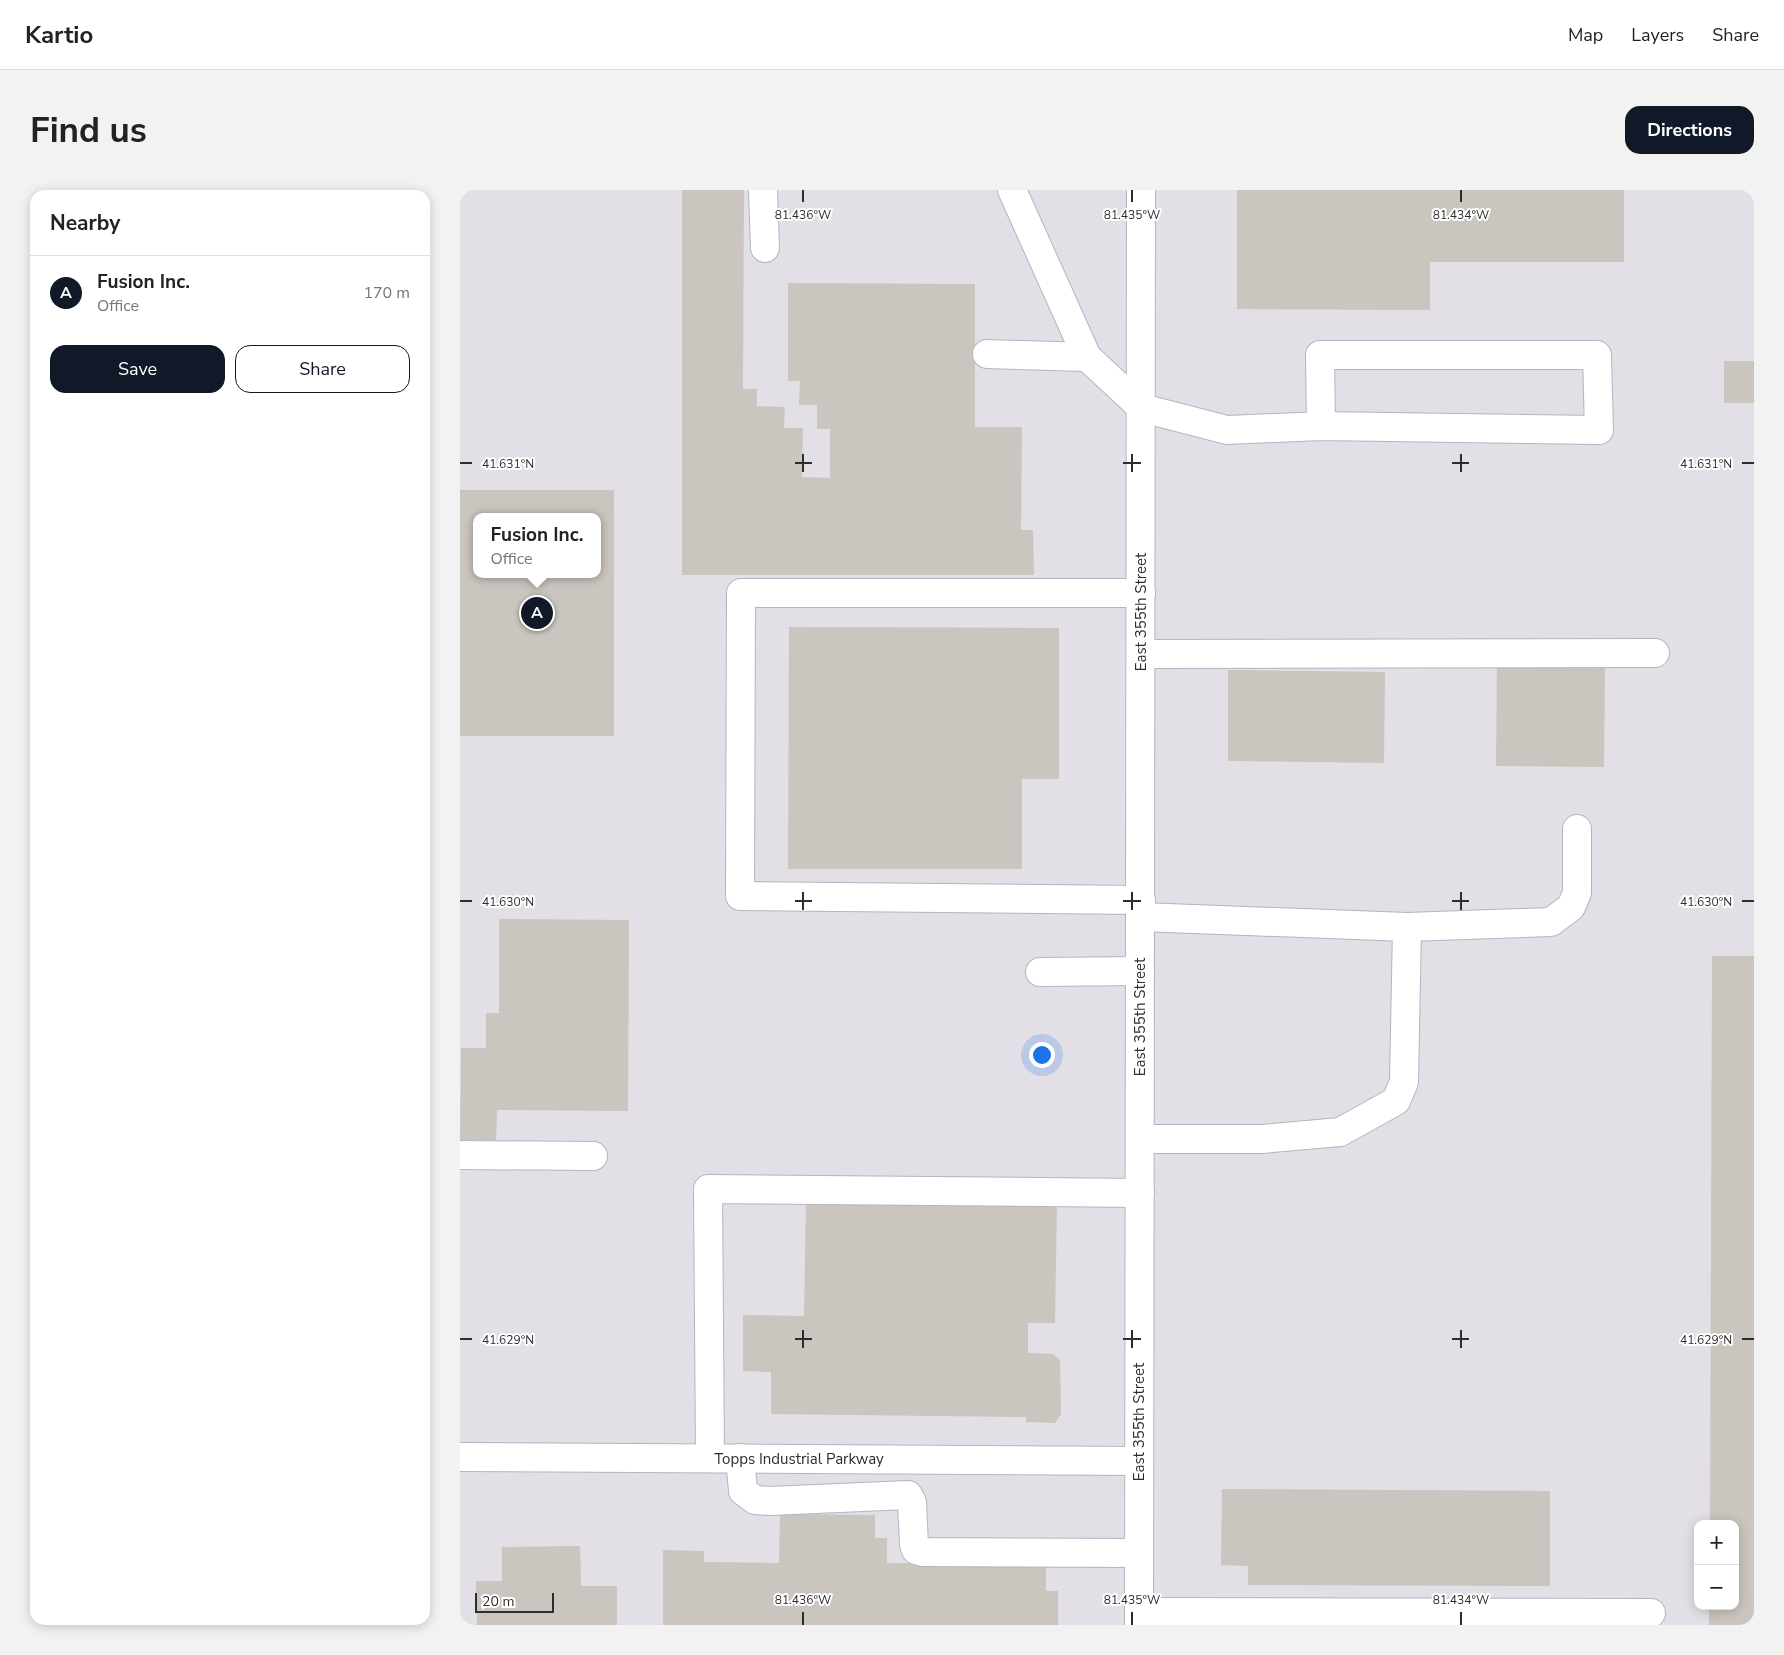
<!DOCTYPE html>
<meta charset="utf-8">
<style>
:root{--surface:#fff;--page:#f2f2f2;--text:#222;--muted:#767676;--line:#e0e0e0;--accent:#111827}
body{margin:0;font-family:"Nunito Sans",sans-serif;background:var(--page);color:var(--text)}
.controls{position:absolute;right:15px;bottom:15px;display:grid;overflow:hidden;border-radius:10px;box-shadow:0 2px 12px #0003}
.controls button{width:45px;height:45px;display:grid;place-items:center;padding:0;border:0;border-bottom:1px solid var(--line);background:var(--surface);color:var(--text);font:25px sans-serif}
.scale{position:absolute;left:15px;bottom:12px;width:79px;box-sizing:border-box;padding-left:5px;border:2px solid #2d2d2d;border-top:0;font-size:14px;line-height:18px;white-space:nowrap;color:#2d2d2d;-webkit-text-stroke:4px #fff;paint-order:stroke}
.you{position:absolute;left:581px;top:864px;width:18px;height:18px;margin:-12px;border:4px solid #fff;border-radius:50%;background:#1a73e8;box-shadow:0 0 0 8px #1a73e833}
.badge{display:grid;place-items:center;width:32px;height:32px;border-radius:50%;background:var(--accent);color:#fff;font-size:16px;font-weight:700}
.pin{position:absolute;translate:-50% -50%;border:2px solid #fff;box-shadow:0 1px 5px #0006}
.popup{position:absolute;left:13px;top:323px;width:128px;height:65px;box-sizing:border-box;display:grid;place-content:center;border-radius:10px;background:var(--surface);filter:drop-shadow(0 1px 4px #0005);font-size:16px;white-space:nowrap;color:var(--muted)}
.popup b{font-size:19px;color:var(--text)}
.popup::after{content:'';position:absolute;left:50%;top:100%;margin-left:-10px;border:10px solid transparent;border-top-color:var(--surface)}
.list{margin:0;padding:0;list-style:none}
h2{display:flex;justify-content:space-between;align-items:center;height:65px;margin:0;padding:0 20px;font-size:21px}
h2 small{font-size:16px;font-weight:400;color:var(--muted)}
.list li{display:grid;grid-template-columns:32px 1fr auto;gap:15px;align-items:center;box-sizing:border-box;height:75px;padding:0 20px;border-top:1px solid var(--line)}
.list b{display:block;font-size:19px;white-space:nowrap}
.list p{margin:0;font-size:16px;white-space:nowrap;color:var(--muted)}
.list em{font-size:16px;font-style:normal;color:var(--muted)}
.actions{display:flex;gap:10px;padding:15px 20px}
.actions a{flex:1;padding:11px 0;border:1px solid var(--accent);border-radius:15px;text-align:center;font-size:18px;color:var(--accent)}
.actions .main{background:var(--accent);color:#fff}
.map{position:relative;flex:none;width:1294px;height:1435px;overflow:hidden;border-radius:15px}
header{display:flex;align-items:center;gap:30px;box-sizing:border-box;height:70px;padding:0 25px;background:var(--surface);border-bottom:1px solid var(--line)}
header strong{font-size:24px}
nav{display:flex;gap:28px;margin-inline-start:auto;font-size:18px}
.intro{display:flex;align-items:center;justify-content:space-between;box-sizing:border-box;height:120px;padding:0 30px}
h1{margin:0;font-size:35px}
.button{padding:12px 22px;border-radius:15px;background:var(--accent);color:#fff;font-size:18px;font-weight:700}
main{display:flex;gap:30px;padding:0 30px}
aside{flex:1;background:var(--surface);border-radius:15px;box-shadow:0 2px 12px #0003}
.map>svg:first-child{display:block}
.industrial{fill:#e2dfe7;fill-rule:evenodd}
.building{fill:#cac5be;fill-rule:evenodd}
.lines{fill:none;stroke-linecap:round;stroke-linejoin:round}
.minor-casing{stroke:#b3b5c1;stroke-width:30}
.minor{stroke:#fff;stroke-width:28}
.ticks{fill:none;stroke:#2d2d2d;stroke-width:2}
.labels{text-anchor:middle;stroke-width:4;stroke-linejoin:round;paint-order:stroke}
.street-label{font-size:15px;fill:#2d2d2d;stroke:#fff}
.ticks-label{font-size:12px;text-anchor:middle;fill:#2d2d2d;stroke:#fff;stroke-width:4;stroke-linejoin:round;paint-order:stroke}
</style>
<header>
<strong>Kartio</strong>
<nav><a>Map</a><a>Layers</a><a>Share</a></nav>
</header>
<div class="intro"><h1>Find us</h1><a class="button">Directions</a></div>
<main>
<aside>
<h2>Nearby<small></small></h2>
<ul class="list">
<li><span class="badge">A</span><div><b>Fusion Inc.</b><p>Office</p></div><em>170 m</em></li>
</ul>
<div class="actions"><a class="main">Save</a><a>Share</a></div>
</aside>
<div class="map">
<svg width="1294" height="1435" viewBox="0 0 1294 1435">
<rect width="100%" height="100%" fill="#efe8df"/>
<path class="industrial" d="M 0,0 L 1294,0 L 1294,1435 L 0,1435 ZM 17,327 L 137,327 L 137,384 L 17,384 ZM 1238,1334 L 1275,1334 L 1275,1416 L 1238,1416 Z"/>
<g class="building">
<polygon points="222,0 284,0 283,199 297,199 297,216 325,217 324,238 343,238 342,287 370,288 370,239 357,239 357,215 339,215 340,191 328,191 328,93 515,94 515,237 562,237 561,340 573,340 574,385 222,385"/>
<polygon points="777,0 1164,0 1164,72 970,72 970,120 777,119"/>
<rect x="1264" y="171" width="30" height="42"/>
<path d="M 0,300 L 154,300 L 154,546 L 0,546 ZM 17,327 L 137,327 L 137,384 L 17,384 Z"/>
<polygon points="329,437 599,438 599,589 562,589 562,679 328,679"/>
<polygon points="1037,466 1145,468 1144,577 1036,576"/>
<polygon points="768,480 925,482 924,573 768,571"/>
<polygon points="39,729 169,730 168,921 37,920 36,950 0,950 1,858 26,858 26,823 39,823"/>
<polygon points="1252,766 1294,766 1294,1435 1249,1435 1249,1416 1275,1416 1275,1334 1250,1334"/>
<polygon points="346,1008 597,1011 595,1133 568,1133 568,1163 593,1164 600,1170 601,1224 595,1233 566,1232 566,1227 311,1224 311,1182 283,1181 283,1125 344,1126"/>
<polygon points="762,1299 1090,1301 1090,1396 788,1395 788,1376 761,1375"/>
<polygon points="320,1324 415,1325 415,1348 427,1348 427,1373 586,1374 586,1401 598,1401 598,1435 203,1435 203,1360 244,1361 244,1372 319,1373"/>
<polygon points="120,1356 121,1396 157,1396 157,1435 17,1435 16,1391 42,1391 42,1357"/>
</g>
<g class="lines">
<defs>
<g id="minor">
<polyline points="303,0 305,58"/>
<polyline points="552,0 627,167 682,218 767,240 861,236 860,165 1137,165 1139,240 861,236"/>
<polyline points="527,164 627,167"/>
<polyline points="681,464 1195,463"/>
<polyline points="681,710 280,706 281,403 681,403"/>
<polyline points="947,737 1091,732 1111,717 1117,703 1117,639"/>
<polyline points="580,782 680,781"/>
<polyline points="680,949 802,949 880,942 936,911 944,892 947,737 681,727"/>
<polyline points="0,965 133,966"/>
<polyline points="0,1267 679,1271"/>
<polyline points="250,1268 248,999 680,1003"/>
<polyline points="280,1268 283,1301 295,1310 310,1311 448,1305 452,1312 454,1355 456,1360 463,1362 679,1363"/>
<polyline points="679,1422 1191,1423"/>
<polyline points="679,1435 681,0"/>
</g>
</defs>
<use href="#minor" class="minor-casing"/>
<use href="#minor" class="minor"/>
</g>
<path class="ticks" d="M 343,0 L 343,12M 672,0 L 672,12M 1001,0 L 1001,12M 343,264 L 343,282M 672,264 L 672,282M 1001,264 L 1001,282M 0,273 L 12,273M 335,273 L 352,273M 663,273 L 681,273M 992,273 L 1009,273M 1282,273 L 1294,273M 343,702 L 343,720M 672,702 L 672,720M 1001,702 L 1001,720M 0,711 L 12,711M 335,711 L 352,711M 663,711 L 681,711M 992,711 L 1009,711M 1282,711 L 1294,711M 343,1140 L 343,1158M 672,1140 L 672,1158M 1001,1140 L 1001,1158M 0,1149 L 12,1149M 335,1149 L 352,1149M 663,1149 L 681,1149M 992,1149 L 1009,1149M 1282,1149 L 1294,1149M 343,1422 L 343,1435M 672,1422 L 672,1435M 1001,1422 L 1001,1435"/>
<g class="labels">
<g class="street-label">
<text transform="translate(681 422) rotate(-90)" y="5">East 355th Street</text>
<text transform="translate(680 827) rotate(-90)" y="5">East 355th Street</text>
<text transform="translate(679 1232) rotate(-90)" y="5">East 355th Street</text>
<text x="339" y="1274">Topps Industrial Parkway</text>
</g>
</g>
<g class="ticks-label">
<text x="343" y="29">81.436°W</text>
<text x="672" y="29">81.435°W</text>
<text x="1001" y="29">81.434°W</text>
<text x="48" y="278">41.631°N</text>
<text x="1246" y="278">41.631°N</text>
<text x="48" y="716">41.630°N</text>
<text x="1246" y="716">41.630°N</text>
<text x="48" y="1154">41.629°N</text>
<text x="1246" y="1154">41.629°N</text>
<text x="343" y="1414">81.436°W</text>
<text x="672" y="1414">81.435°W</text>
<text x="1001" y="1414">81.434°W</text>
</g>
</svg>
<div class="controls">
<button>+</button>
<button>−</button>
</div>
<div class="scale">20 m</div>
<div class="you"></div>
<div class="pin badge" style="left:77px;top:423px">A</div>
<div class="popup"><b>Fusion Inc.</b>Office</div>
</div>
</main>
